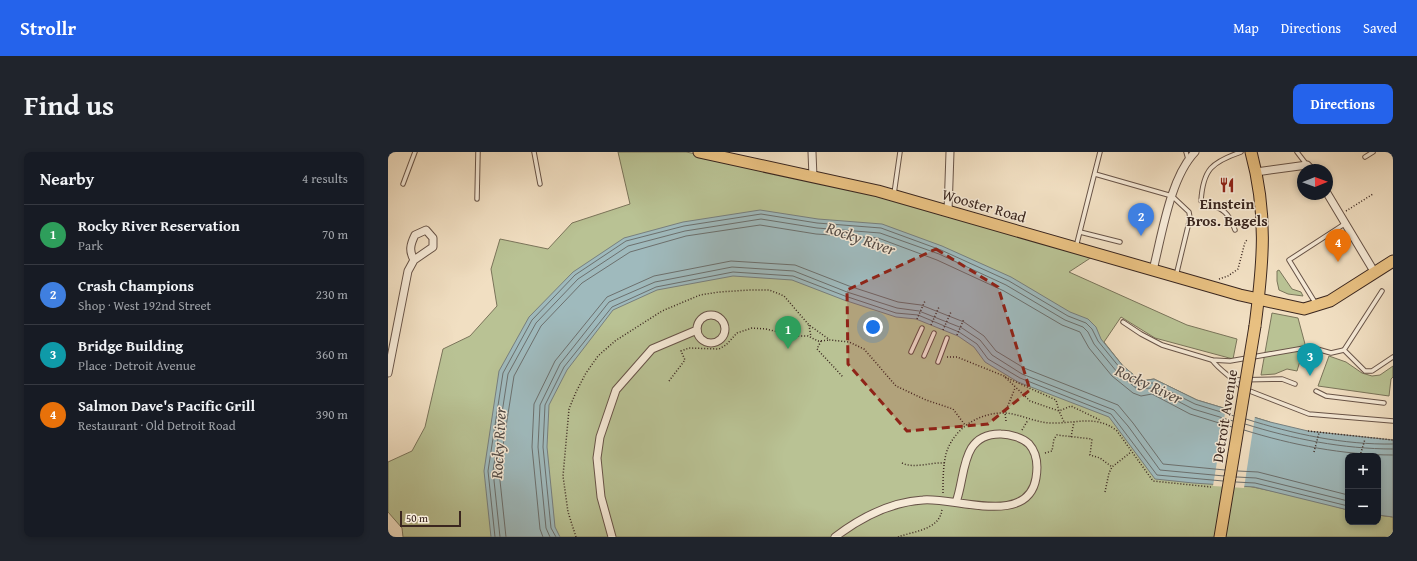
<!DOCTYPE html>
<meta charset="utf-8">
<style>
:root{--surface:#171b24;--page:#20242c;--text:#f1f3f6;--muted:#9ea1a6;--line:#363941;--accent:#2563eb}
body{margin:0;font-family:"Gentium Book Plus",serif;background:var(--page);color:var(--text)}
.controls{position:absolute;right:12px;bottom:12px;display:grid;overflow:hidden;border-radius:8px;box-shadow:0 2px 6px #0003}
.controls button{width:36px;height:36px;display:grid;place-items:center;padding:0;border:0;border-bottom:1px solid var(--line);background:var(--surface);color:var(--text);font:20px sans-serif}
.compass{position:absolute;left:909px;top:12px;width:36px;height:36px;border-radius:50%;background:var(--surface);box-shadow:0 2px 6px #0003;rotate:89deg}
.scale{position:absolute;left:12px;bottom:10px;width:61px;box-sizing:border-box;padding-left:4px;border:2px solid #3a261f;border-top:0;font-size:11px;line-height:14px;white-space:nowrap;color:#3a261f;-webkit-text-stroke:3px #f6ead7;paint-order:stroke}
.you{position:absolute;left:485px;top:175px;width:14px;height:14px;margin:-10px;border:3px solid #fff;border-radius:50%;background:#1a73e8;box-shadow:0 0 0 6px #1a73e833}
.badge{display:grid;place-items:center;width:26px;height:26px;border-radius:50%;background:var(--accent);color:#fff;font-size:13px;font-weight:700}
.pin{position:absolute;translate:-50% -33px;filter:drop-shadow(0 1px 2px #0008)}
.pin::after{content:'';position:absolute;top:21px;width:14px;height:12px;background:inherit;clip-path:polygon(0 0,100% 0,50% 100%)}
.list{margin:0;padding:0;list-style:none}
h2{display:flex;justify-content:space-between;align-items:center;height:52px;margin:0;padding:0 16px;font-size:17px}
h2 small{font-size:13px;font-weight:400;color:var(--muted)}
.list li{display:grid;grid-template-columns:26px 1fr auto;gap:12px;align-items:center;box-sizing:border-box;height:60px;padding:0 16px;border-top:1px solid var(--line)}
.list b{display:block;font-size:15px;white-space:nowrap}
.list p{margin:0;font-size:13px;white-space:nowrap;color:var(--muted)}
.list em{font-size:13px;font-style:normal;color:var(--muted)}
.map{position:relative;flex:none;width:1005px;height:385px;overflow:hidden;border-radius:8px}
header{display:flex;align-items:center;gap:24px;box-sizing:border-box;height:56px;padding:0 20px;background:var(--accent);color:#fff}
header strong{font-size:19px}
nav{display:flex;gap:22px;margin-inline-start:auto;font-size:14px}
.intro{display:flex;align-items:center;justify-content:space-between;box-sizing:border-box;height:96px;padding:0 24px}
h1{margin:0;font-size:28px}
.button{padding:10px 18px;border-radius:8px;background:var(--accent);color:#fff;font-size:14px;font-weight:700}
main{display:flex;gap:24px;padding:0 24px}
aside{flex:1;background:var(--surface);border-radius:8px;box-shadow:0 2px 6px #0003}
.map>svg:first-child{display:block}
.green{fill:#b9c294;stroke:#7a745a}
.water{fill:#9fbabd;stroke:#777f7e}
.pier{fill:#f1dfc2}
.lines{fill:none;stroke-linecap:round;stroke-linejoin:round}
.shore{stroke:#6c706e;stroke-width:1}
.lane-casing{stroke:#685448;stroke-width:5.5}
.street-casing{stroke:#685448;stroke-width:9}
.primary-casing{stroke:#3a261f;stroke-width:13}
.path{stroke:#3a261f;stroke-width:1.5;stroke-dasharray:1 2;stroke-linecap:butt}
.lane{stroke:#f6ead7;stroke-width:3.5}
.street{stroke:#f6ead7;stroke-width:7}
.primary{stroke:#e8c081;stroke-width:11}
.primary-bridge-casing{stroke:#3a261f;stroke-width:13;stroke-linecap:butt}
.primary-bridge{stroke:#e8c081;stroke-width:11}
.marked{fill:#8f2418;fill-opacity:0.2;stroke:#8f2418;stroke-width:3;stroke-dasharray:8 5;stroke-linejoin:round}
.labels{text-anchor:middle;stroke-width:3;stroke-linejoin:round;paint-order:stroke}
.poi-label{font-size:15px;font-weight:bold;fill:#3a261f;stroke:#f6ead7}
.street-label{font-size:15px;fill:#3a261f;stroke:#f6ead7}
.water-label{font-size:16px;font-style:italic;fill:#534b46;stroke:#f6ead7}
</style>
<header>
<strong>Strollr</strong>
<nav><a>Map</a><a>Directions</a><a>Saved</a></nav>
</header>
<div class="intro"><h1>Find us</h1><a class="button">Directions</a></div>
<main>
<aside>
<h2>Nearby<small>4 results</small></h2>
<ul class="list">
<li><span class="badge" style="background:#2e9e5b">1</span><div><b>Rocky River Reservation</b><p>Park</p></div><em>70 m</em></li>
<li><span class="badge" style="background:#3f7fe0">2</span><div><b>Crash Champions</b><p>Shop · West 192nd Street</p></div><em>230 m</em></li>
<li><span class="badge" style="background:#0f9aa8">3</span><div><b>Bridge Building</b><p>Place · Detroit Avenue</p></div><em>360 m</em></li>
<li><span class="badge" style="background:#e8710a">4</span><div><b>Salmon Dave's Pacific Grill</b><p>Restaurant · Old Detroit Road</p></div><em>390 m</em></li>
</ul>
</aside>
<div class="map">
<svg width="1005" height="385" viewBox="0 0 1005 385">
<rect width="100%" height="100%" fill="#f1dfc2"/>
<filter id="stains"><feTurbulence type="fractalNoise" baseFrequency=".005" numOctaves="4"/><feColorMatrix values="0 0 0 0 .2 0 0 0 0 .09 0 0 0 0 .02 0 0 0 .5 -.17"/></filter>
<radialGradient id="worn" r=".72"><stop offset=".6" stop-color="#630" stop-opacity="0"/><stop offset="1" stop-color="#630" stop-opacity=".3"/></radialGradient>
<g class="green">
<polygon points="230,0 298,0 481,35 707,103 681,120 799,173 849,187 845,207 767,186 733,165 716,190 735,214 753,229 766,227 809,248 882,270 860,334 917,346 960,358 960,370 990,370 990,363 1005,365 1005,385 15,385 14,376 0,360 0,310 24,299 37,275 55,197 82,184 109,154 103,117 112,87 160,97 184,71 242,52"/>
<polygon points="891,118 904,137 913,140 915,144 900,142 891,138 889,129 889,119"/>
<polygon points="884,161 910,166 917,192 909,219 899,217 887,222 873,223"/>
<polygon points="941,204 958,210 974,221 984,224 992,223 1005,214 1005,225 1003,227 1001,244 930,234"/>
</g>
<polygon class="water" points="372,58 430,67 494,72 554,94 623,125 682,160 700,167 708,175 713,187 735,214 753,229 766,227 809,248 882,270 920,279 1005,288 1005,365 990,363 990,304 960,304 960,358 866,335 805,331 767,327 721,265 630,230 597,210 586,195 570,184 528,167 508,165 456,148 404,128 345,124 269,138 225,158 179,218 161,253 159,295 167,375 172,385 103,385 96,319 111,219 141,165 185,120 236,86 295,70"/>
<polygon class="pier" points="838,255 867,264 856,336 825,334"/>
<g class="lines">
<g class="shore">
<path d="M 858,267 C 905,282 956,293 1005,292"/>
<path d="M 857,272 C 905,287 955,297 1005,297"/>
<path d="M 856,278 C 904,293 955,303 1005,303"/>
<polyline points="850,319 870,320 960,343"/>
<polyline points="849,325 868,326 960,349"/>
<polyline points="848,330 867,331 960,354"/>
<polyline points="107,385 100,319 115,221 144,168 187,123 238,89 296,74 373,62 429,71 493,76 553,98 621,129 680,164 698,171 704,177 710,189 732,216 752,232 765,231 807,252 846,264"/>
<polyline points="112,385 105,319 120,222 148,171 190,127 240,94 297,79 373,67 429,76 492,81 551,102 618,133 677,168 695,175 700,180 706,192 729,220 749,237 764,236 805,257 845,269"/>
<polyline points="118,385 111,319 126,224 153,174 194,131 242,100 298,84 372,73 428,82 490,86 549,108 616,139 674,173 692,180 701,196 724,224 745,241 753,244 764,242 802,262 844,275"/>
<polyline points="155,385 152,377 144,295 146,252 167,209 219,145 266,124 343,109 407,113 461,134 510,150 533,153 576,170 596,184 608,199 636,216 730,253 745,271 775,312 837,318"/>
<polyline points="162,385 158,376 150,295 152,253 172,212 221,150 267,130 344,115 406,119 459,140 509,156 531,159 574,176 592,188 604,203 634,222 726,258 740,274 772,318 836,324"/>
<polyline points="168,385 163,376 155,295 157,253 176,215 224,155 268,135 345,120 405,124 457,144 508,161 530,163 571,180 589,192 600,207 632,226 723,262 769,323 835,329"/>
</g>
<defs>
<g id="lane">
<polyline points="146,0 152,32"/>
<polyline points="798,0 800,7"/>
<polyline points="909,0 919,13"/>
<polyline points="977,5 985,0"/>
<polyline points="707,22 784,44 801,60 802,66 788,124"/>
<polyline points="15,32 27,0"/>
<polyline points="506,42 512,0"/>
<polyline points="89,47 90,0"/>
<path d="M 847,78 C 840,57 833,57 813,49 C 815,17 824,10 853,0"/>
<polyline points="692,80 732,90"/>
<polyline points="688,95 712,0"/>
<polyline points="994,139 956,198 977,219 984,219 1005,205"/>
<polyline points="928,152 901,108 958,71"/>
<polyline points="735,170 753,182 774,193 824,208 842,209 922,195 943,201 956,198"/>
<polyline points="523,200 534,176"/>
<polyline points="536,204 546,181"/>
<path d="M 824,208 C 832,219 844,225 854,236 L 921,262 L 1005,269"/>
<polyline points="550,210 559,186"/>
<polyline points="846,228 894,227 907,232"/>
<polyline points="928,239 938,244 996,251"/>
</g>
<g id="street">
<polyline points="424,0 425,25"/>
<polyline points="868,20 919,13 924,18"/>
<polyline points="939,41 987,121"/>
<polyline points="560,59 562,0"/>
<path d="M 765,118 C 774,83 782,26 807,0"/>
<circle cx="323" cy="177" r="14"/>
<path d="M 0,221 L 20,119 L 26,108 L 45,95 L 45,86 L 38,78 L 27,83 C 22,93 21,99 26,108"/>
<polyline points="224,385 213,345 209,306 212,285 228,238 264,197 309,178"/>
<path d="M 447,385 C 472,366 503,350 535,348 C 567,345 640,375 648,326 C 650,314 650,302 641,292 C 635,286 622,282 613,282 C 572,281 578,324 568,350"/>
</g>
<g id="primary">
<polyline points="311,0 490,39 852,143 916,157 942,149 1005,109"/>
<path d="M 863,0 C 880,62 875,112 867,174"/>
<polyline points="832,385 842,325"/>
</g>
</defs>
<use href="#lane" class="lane-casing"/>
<use href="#street" class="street-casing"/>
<use href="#primary" class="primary-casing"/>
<g class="path">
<polyline points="958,59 985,42"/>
<polyline points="831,127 840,124 850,117 857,90 860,87"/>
<polyline points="529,167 537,149"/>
<polyline points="421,173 423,185"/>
<polyline points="543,173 551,155"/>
<polyline points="555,178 563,160"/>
<polyline points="569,183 576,167"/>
<polyline points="433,189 429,197 455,225"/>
<polyline points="559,205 569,205 616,224 642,249 671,259 676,270"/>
<polyline points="617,225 668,248 671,259 683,254 712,268"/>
<polyline points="281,229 297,208 293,199 301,196 331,197 338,193 349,181 364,176 378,177 407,184 420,184 430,189 442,188"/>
<polyline points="618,269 617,261 627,236"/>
<polyline points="634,278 640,268"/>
<polyline points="920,279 1005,288"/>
<polyline points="683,285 686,270"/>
<polyline points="926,300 931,281"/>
<polyline points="657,301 664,299 666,287 669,283 704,287 702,303 712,306 724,315 743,300"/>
<polyline points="972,304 977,287"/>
<path d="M 514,311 C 526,317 543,310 557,311"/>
<polyline points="717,340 721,321 724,315"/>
<path d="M 555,341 C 555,328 555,314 558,302 C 565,277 591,260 617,261 C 632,262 646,270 662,271 C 686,272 709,262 729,279 L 765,329 L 823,335"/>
<polyline points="188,385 180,360 175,324 181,257 188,240 198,221 210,204 227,189 274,159 312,143 331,140 362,138 381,138 389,141 396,144 421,173 442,188 461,190 476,197 508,234 538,248 565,257 577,273"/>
<path d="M 510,385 C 526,379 552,378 554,357"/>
</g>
<use href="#lane" class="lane"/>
<use href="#street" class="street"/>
<use href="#primary" class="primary"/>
<defs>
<polyline id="primary-bridge" points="842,325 867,174"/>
</defs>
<use href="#primary-bridge" class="primary-bridge-casing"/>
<use href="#primary-bridge" class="primary-bridge"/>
</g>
<path class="marked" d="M 548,97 L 610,135 L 642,238 L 600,272 L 519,279 L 460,212 L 459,138 Z"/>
<defs>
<symbol id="restaurant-bare" viewBox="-9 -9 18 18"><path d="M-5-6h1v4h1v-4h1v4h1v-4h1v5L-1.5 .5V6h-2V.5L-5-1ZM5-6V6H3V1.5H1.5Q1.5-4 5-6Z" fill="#8f2418" stroke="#f6ead7" stroke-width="2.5" paint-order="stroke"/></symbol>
</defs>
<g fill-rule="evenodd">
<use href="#restaurant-bare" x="828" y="22" width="22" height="22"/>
</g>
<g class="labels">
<g class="poi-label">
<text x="839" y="57">Einstein<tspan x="839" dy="17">Bros. Bagels</tspan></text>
</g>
<g class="street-label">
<text transform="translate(596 54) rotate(16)" y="5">Wooster Road</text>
<text transform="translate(837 264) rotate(-81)" y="5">Detroit Avenue</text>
</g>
<g class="water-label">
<text transform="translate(473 86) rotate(19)" y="6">Rocky River</text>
<text transform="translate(761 232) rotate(25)" y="6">Rocky River</text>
<text transform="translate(110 291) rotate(-87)" y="6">Rocky River</text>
</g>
</g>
<rect width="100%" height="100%" filter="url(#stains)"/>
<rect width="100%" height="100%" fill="url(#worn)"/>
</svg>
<div class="controls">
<button>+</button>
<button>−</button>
</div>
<svg class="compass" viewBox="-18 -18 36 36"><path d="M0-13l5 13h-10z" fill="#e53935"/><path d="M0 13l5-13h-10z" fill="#9ea1a6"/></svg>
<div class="scale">50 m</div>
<div class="you"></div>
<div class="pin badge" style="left:400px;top:197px;background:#2e9e5b">1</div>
<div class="pin badge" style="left:753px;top:84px;background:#3f7fe0">2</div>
<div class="pin badge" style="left:922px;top:224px;background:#0f9aa8">3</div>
<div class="pin badge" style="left:950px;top:110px;background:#e8710a">4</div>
</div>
</main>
